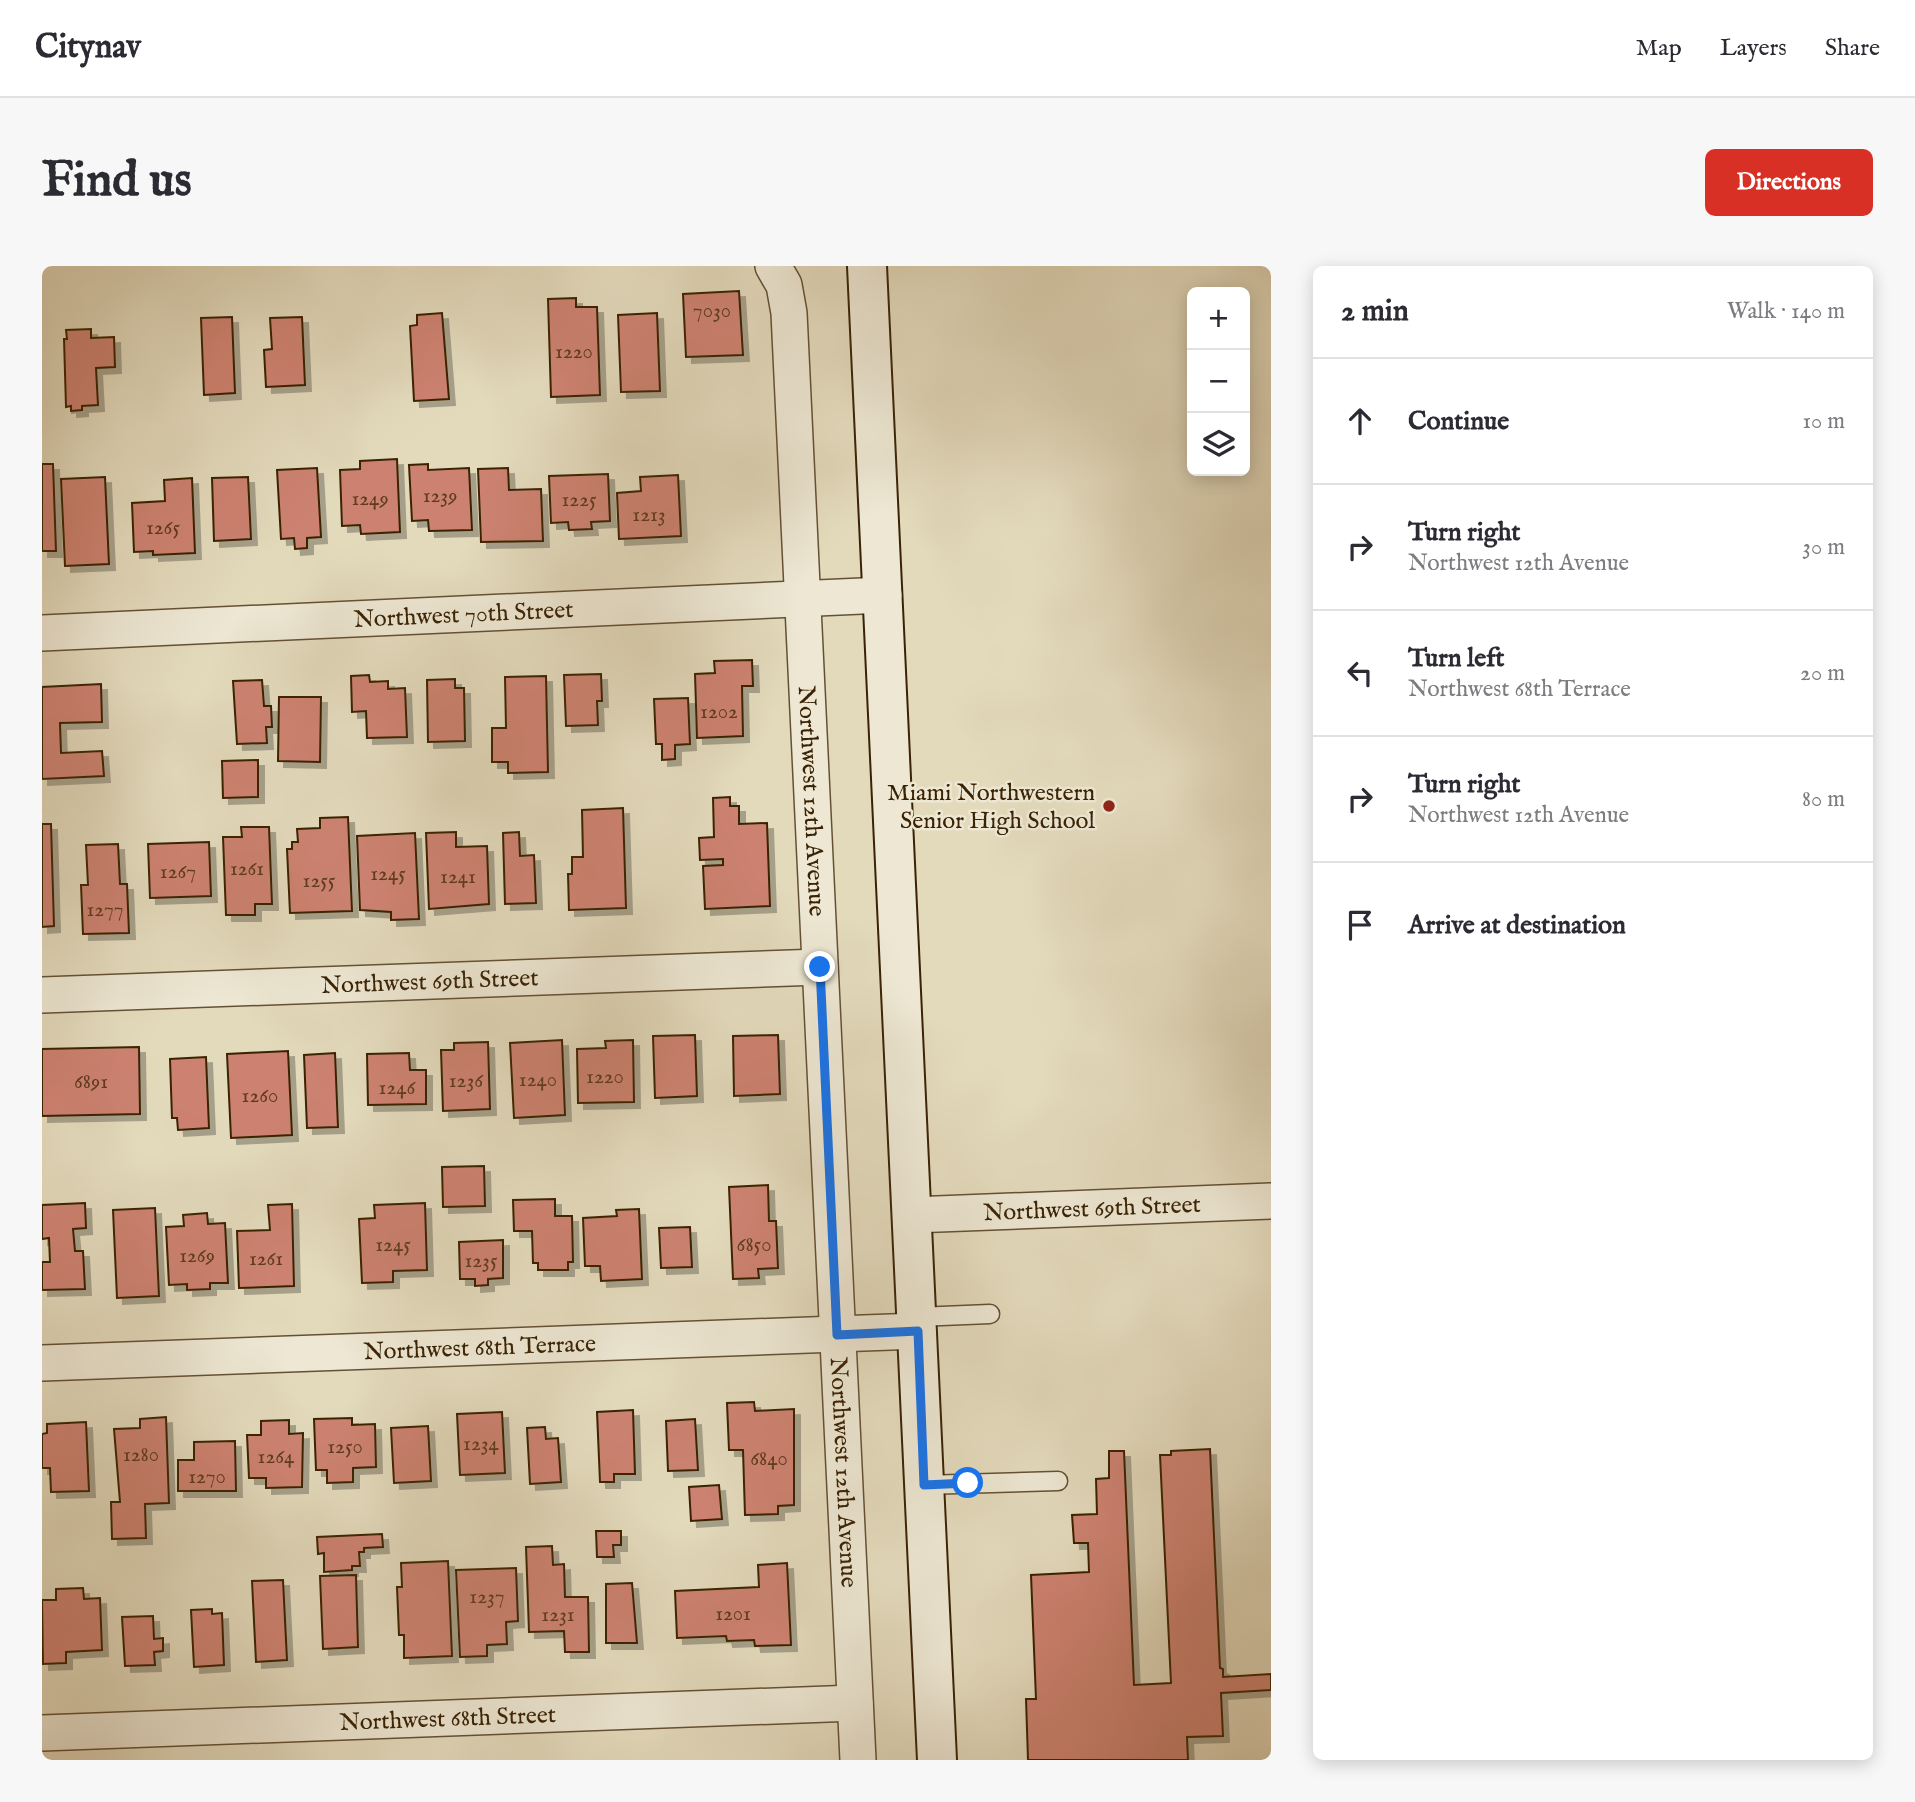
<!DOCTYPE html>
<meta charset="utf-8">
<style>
:root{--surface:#fff;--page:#f7f7f7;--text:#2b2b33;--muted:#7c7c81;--line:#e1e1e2;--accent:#d93025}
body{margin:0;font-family:"IM FELL English",serif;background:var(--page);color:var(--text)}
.controls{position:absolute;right:21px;top:21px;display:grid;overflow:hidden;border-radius:10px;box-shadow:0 4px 18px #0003}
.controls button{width:63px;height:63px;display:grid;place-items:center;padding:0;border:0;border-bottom:2px solid var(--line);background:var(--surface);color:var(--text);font:35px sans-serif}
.stop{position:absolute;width:21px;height:21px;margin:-16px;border:5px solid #1a73e8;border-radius:50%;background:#fff}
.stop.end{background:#1a73e8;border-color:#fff;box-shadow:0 2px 7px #0008}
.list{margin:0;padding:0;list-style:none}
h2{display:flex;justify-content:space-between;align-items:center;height:91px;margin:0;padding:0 28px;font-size:30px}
h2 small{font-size:23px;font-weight:400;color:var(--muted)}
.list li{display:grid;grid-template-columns:46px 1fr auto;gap:21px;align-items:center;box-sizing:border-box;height:126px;padding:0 28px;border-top:2px solid var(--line)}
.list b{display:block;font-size:26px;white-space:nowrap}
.list p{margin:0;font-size:23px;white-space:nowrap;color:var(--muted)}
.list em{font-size:23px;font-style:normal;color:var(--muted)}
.icon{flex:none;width:38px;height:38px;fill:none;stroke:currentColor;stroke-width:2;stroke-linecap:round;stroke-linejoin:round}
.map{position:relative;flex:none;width:1229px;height:1494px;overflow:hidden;border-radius:10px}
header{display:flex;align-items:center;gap:42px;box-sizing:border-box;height:98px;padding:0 35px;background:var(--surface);border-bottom:2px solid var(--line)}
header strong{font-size:33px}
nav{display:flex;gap:38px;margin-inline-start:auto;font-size:24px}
.intro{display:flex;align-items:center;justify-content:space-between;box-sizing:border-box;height:168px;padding:0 42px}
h1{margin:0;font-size:49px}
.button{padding:18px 32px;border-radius:10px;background:var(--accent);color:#fff;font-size:24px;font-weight:700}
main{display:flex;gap:42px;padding:0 42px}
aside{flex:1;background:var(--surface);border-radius:10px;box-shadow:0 4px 18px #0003}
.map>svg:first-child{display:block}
.building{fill:#cd8271;stroke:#3a2305;stroke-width:2;filter:url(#shadow)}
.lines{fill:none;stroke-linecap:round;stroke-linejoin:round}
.lane-casing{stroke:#645133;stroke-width:21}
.street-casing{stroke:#645133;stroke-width:38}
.secondary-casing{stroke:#3a2305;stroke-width:42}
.lane{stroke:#ede7d3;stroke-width:18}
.street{stroke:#ede7d3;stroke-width:35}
.secondary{stroke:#ede7d3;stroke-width:38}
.route{stroke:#1a73e8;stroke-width:9}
.poi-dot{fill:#8f2418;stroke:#ede7d3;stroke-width:2.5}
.labels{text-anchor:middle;stroke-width:5;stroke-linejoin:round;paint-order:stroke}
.number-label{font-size:21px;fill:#5f3b20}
.street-label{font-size:24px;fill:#3a2305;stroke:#ede7d3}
.poi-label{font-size:24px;fill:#3a2305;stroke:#ede7d3;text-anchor:end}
</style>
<header>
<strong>Citynav</strong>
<nav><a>Map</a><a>Layers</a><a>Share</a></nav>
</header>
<div class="intro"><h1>Find us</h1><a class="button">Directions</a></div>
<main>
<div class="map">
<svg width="1229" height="1494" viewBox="0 0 1229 1494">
<defs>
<filter id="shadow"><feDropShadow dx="6" dy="6" stdDeviation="0" flood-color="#0004"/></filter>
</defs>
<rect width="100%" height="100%" fill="#e3dabc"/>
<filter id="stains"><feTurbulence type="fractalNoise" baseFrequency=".00286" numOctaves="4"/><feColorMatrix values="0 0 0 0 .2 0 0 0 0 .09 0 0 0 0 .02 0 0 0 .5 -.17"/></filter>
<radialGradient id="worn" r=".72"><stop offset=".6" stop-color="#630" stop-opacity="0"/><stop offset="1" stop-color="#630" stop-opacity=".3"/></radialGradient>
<g class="building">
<polygon points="697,25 701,89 644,91 641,28"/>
<polygon points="534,32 534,41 555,41 558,129 509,131 506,33"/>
<polygon points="400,47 407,133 372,135 368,60 375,59 375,49"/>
<polygon points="615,47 618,125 579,126 576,49"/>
<polygon points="190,51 193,127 162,129 159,52"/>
<polygon points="260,51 263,119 224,121 222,84 230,83 228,52"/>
<polygon points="49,63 49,72 72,71 73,101 54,102 56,139 40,140 40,144 29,145 29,140 24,141 22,73 25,73 24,64"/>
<polygon points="355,193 358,266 319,268 318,259 300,260 298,204 318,203 318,195"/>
<polygon points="0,198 11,198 14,285 0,285"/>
<polygon points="386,198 386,204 427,202 430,264 387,265 386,254 370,255 367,199"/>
<polygon points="275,202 279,271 265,272 265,282 253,283 252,272 239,273 235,204"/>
<polygon points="466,202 467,224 499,223 501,275 439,276 436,203"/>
<polygon points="566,208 568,255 549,256 550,263 527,264 526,256 509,257 507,210"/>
<polygon points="636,209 639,270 577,273 575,227 599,225 598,211"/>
<polygon points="63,211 67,298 23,300 19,213"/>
<polygon points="206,211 209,273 172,275 170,212"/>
<polygon points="150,212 153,287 111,289 111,285 92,286 90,237 123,235 122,214"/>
<polygon points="710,394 711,420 700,420 701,470 655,472 653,408 673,407 672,395"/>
<polygon points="559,408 560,435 555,435 556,459 524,460 522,409"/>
<polygon points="327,409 328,416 346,415 346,423 363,422 365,471 325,472 324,445 310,446 309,410"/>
<polygon points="504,410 506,506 466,507 466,496 450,496 450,462 464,462 463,411"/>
<polygon points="413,413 413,422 422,422 423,475 386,476 385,414"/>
<polygon points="220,414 222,440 229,440 230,461 224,461 225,477 195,478 191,415"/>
<polygon points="59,418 60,456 18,457 19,487 60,485 62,510 0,513 0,421"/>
<polygon points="237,431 279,431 278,496 236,495"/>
<polygon points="646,432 648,478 633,479 633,493 620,494 620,478 614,478 612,433"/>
<polygon points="216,494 216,531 181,532 180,495"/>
<polygon points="688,531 688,540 697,540 697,558 725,557 728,640 663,643 661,600 681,599 681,593 658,594 657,572 672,571 671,532"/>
<polygon points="581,542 584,642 527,644 526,608 530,608 530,591 541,591 540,544"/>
<polygon points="306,551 310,645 248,647 245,583 250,583 250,576 256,576 255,563 278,562 278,552"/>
<polygon points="0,558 9,558 12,660 0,661"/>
<polygon points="199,561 227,561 230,638 213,638 213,649 184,649 181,571 200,571"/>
<polygon points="414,566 414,581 445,580 447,638 387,643 384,567"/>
<polygon points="477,566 478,590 492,589 494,637 463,638 461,567"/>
<polygon points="373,567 377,653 349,654 349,646 318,644 315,570"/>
<polygon points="167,576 169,630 108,632 106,578"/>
<polygon points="76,578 78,618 85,618 87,667 41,668 39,619 46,619 44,579"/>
<polygon points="653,769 655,830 613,832 611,770"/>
<polygon points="736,769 738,828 692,830 691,770"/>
<polygon points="520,774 523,849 472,852 468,777"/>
<polygon points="591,774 592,836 536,837 535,783 564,782 563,775"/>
<polygon points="446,776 448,843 401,845 399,784 412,784 412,777"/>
<polygon points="97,781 98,848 0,850 0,783"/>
<polygon points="246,785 250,869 189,872 185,788"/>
<polygon points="293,787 296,861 265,862 262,789"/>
<polygon points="367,787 368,804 384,804 384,838 326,839 325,788"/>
<polygon points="164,791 167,862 136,864 135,852 130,852 128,793"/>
<polygon points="442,900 443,940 401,941 400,901"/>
<polygon points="726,919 727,955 734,955 736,1002 716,1003 717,1012 691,1013 687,921"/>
<polygon points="513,933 513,950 530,950 531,996 526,996 526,1004 496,1004 496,997 491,997 490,965 472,965 471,934"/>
<polygon points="43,937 44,962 31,963 33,985 41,985 43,1023 0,1024 0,996 8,996 7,972 0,973 0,939"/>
<polygon points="383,937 385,1004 351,1005 351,1016 320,1017 317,953 333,952 332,939"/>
<polygon points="250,938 252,1020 197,1022 195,965 228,964 226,939"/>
<polygon points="113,942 117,1030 75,1032 71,944"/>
<polygon points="597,943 600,1013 559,1015 558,1000 543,1000 541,952 575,950 574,944"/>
<polygon points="165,947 166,958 183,957 186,1017 168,1017 168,1023 145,1024 145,1018 127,1019 124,961 142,960 141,949"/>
<polygon points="648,961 650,1001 619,1002 617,962"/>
<polygon points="461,974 461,1012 446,1013 446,1019 433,1020 433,1013 418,1013 417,976"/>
<polygon points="712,1136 713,1145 752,1143 752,1239 736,1240 736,1248 703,1249 701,1184 687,1184 685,1137"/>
<polygon points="591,1144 593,1208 572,1208 572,1216 558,1216 555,1146"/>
<polygon points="460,1146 463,1207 418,1209 415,1148"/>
<polygon points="124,1151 127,1237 103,1238 104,1272 70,1273 69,1236 78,1236 72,1163 98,1162 98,1153"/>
<polygon points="310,1152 310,1159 333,1158 334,1201 311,1202 311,1216 285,1217 285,1204 274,1204 272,1153"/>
<polygon points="653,1153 656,1204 626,1205 624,1155"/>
<polygon points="247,1154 247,1168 261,1167 260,1221 224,1222 224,1212 207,1212 205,1169 219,1169 219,1155"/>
<polygon points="44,1156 47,1225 9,1226 8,1202 0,1202 0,1168 5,1167 5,1158"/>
<polygon points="386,1160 389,1215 352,1217 349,1162"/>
<polygon points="503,1161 504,1173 516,1172 519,1216 488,1218 485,1162"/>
<polygon points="193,1175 194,1225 136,1225 136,1194 152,1194 152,1176"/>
<polygon points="1168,1183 1178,1402 1181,1403 1181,1411 1229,1408 1229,1424 1179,1427 1181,1470 1145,1471 1146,1494 986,1494 984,1433 994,1433 989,1309 1047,1306 1046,1277 1032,1277 1030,1249 1055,1248 1054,1213 1067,1212 1067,1185 1082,1185 1092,1419 1129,1417 1118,1189 1129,1189 1129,1185"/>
<polygon points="677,1219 680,1253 649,1255 647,1221"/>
<polygon points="554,1265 579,1265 579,1279 571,1279 572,1291 555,1291"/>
<polygon points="340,1268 341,1281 322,1282 322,1286 317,1286 318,1300 310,1300 310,1304 282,1306 282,1287 276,1288 275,1271"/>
<polygon points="510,1280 511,1299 522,1298 523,1331 546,1331 547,1386 523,1386 522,1365 487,1366 484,1281"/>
<polygon points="406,1295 410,1390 362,1392 362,1369 357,1369 355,1321 360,1321 359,1297"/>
<polygon points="745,1297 749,1379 713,1380 712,1374 685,1375 684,1370 635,1372 633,1325 717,1321 716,1299"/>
<polygon points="474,1302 476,1355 464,1356 465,1378 445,1379 445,1390 418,1391 414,1304"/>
<polygon points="314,1309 316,1381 281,1383 278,1310"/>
<polygon points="241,1314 245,1394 214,1396 210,1315"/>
<polygon points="590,1317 595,1377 564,1377 564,1318"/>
<polygon points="41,1322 42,1333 58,1332 60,1384 24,1386 24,1397 1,1398 0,1334 14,1334 14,1323"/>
<polygon points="170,1343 170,1348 180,1347 182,1399 152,1401 149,1344"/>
<polygon points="111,1350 112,1373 121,1372 121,1385 112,1386 113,1399 83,1400 80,1351"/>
</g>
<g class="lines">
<defs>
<g id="lane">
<polyline points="875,1051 948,1048"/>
<polyline points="882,1219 1016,1215"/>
</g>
<g id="street">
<path id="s1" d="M 731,0 L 742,19 L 747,47 L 816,1494"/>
<path id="s2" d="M 0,367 L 842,329"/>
<path id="s3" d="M 0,729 L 778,701"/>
<path id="s4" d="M 870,949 L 1229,935"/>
<path id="s5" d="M 0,1097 L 876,1065"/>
<path id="s6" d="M 0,1467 L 813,1437"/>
</g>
<polyline id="secondary" points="825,0 895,1494"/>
</defs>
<use href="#lane" class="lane-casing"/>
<use href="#street" class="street-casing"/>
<use href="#secondary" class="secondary-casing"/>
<use href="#lane" class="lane"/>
<use href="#street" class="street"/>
<use href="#secondary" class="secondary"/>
</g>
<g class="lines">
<polyline class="route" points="778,701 795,1069 876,1065 882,1219 926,1217"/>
</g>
<circle class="poi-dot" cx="1067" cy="540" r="7"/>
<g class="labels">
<g class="number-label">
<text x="670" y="51">7030</text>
<text x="532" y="92">1220</text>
<text x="398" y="236">1239</text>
<text x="328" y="239">1249</text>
<text x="537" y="240">1225</text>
<text x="607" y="255">1213</text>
<text x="121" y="268">1265</text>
<text x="677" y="452">1202</text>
<text x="205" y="609">1261</text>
<text x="136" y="612">1267</text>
<text x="346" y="614">1245</text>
<text x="416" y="617">1241</text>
<text x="277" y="621">1255</text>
<text x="63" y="650">1277</text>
<text x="563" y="817">1220</text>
<text x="496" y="820">1240</text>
<text x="424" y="821">1236</text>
<text x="49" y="822">6891</text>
<text x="355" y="828">1246</text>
<text x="218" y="836">1260</text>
<text x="351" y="985">1245</text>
<text x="712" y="985">6850</text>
<text x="155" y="996">1269</text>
<text x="224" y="999">1261</text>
<text x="439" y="1001">1235</text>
<text x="439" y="1184">1234</text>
<text x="303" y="1187">1250</text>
<text x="99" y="1195">1280</text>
<text x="234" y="1197">1264</text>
<text x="727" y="1199">6840</text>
<text x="165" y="1217">1270</text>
<text x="445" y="1337">1237</text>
<text x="691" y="1354">1201</text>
<text x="516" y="1355">1231</text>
</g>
<g class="street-label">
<text dy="8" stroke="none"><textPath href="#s2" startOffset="422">Northwest 70th Street</textPath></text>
<text dy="8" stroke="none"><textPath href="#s1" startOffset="539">Northwest 12th Avenue</textPath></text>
<text dy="8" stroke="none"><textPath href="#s3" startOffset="388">Northwest 69th Street</textPath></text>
<text dy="8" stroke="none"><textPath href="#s4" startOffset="180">Northwest 69th Street</textPath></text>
<text dy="8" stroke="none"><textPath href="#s5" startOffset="438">Northwest 68th Terrace</textPath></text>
<text dy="8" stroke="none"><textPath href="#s1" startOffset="1211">Northwest 12th Avenue</textPath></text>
<text dy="8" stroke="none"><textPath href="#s6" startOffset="406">Northwest 68th Street</textPath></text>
</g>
<g class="poi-label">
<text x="1053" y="534">Miami Northwestern<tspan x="1053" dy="28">Senior High School</tspan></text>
</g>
</g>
<rect width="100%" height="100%" filter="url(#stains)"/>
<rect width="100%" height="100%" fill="url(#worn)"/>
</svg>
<div class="controls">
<button>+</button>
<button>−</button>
<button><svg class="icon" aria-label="layers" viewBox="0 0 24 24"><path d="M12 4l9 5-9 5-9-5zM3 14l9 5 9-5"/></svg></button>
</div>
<div class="stop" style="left:926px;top:1217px"></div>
<div class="stop end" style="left:778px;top:701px"></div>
</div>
<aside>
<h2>2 min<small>Walk · 140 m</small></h2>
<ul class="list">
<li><svg class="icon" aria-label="ahead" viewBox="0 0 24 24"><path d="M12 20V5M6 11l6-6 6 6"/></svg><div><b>Continue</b></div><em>10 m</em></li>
<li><svg class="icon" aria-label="right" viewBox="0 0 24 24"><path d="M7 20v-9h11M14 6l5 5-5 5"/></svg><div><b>Turn right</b><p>Northwest 12th Avenue</p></div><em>30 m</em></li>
<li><svg class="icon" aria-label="left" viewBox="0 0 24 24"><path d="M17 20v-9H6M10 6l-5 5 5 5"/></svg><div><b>Turn left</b><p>Northwest 68th Terrace</p></div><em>20 m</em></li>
<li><svg class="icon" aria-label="right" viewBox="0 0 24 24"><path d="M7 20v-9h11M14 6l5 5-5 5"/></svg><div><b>Turn right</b><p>Northwest 12th Avenue</p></div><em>80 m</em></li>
<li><svg class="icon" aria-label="arrive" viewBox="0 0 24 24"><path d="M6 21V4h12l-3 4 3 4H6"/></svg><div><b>Arrive at destination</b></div></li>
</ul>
</aside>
</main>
